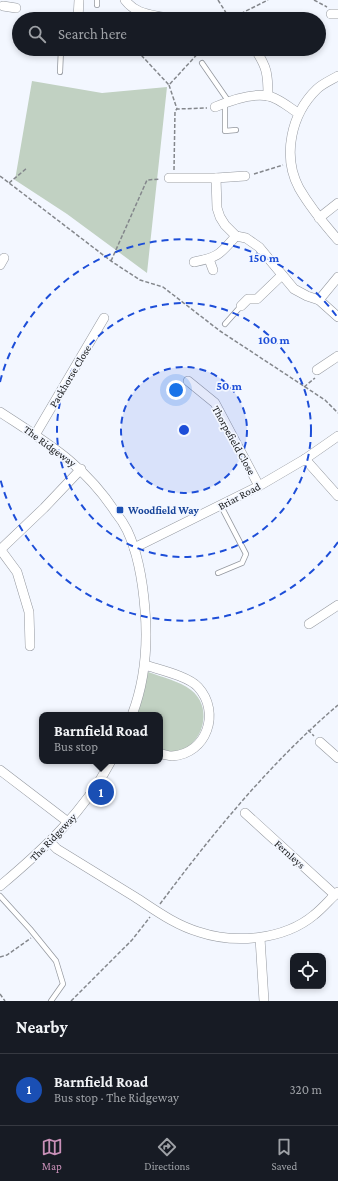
<!DOCTYPE html>
<meta charset="utf-8">
<style>
:root{--surface:#171b24;--page:#242831;--text:#f1f3f6;--muted:#9ea1a6;--line:#363941;--accent:#c990b8}
body{margin:0;font-family:"Crimson Pro",serif;background:var(--page);color:var(--text)}
.controls{position:absolute;right:12px;bottom:12px;display:grid;overflow:hidden;border-radius:8px;box-shadow:0 2px 6px #0003}
.controls button{width:36px;height:36px;display:grid;place-items:center;padding:0;border:0;border-bottom:1px solid var(--line);background:var(--surface);color:var(--text);font:20px sans-serif}
.you{position:absolute;left:176px;top:390px;width:14px;height:14px;margin:-10px;border:3px solid #fff;border-radius:50%;background:#1a73e8;box-shadow:0 0 0 6px #1a73e833}
.badge{display:grid;place-items:center;width:26px;height:26px;border-radius:50%;background:var(--accent);color:#fff;font-size:13px;font-weight:700}
.pin{position:absolute;translate:-50% -50%;border:2px solid #fff;box-shadow:0 1px 4px #0006}
.popup{position:absolute;left:39px;top:712px;width:124px;height:52px;box-sizing:border-box;display:grid;place-content:center;border-radius:8px;background:var(--surface);filter:drop-shadow(0 1px 3px #0005);font-size:13px;white-space:nowrap;color:var(--muted)}
.popup b{font-size:15px;color:var(--text)}
.popup::after{content:'';position:absolute;left:50%;top:100%;margin-left:-8px;border:8px solid transparent;border-top-color:var(--surface)}
.list{margin:0;padding:0;list-style:none}
h2{display:flex;justify-content:space-between;align-items:center;height:52px;margin:0;padding:0 16px;font-size:17px}
h2 small{font-size:13px;font-weight:400;color:var(--muted)}
.list li{display:grid;grid-template-columns:26px 1fr auto;gap:12px;align-items:center;box-sizing:border-box;height:72px;padding:0 16px;border-top:1px solid var(--line)}
.list b{display:block;font-size:15px;white-space:nowrap}
.list p{margin:0;font-size:13px;white-space:nowrap;color:var(--muted)}
.list em{font-size:13px;font-style:normal;color:var(--muted)}
.icon{flex:none;width:22px;height:22px;fill:none;stroke:currentColor;stroke-width:2;stroke-linecap:round;stroke-linejoin:round}
.map{position:relative;flex:none;width:338px;height:1001px;overflow:hidden}
.search{position:absolute;background:var(--surface);box-shadow:0 2px 6px #0003;left:12px;right:12px;top:12px;height:44px;display:flex;align-items:center;gap:10px;box-sizing:border-box;padding:0 14px;border-radius:22px;color:var(--muted);font-size:15px}
.sheet{height:124px;background:var(--surface)}
nav{display:flex;justify-content:space-around;align-items:center;box-sizing:border-box;height:56px;border-top:1px solid var(--line);background:var(--surface);font-size:11px;color:var(--muted)}
nav a{display:grid;justify-items:center;gap:2px}
nav .on{color:var(--accent)}
.map>svg:first-child{display:block}
.green{fill:#c1d1c2}
.lines{fill:none;stroke-linecap:round;stroke-linejoin:round}
.service-casing{stroke:#94989f;stroke-width:6}
.minor-casing{stroke:#94989f;stroke-width:10}
.path{stroke:#84878c;stroke-width:1.5;stroke-dasharray:4 2;stroke-linecap:butt}
.service{stroke:#fff;stroke-width:4.5}
.minor{stroke:#fff;stroke-width:9}
.ring{fill:none;stroke:#1d4ed8;stroke-width:2;stroke-dasharray:7 5}
.transit-dot{fill:#1a4fb4;stroke:#f3f7ff;stroke-width:1.5}
.labels{text-anchor:middle;stroke-width:3.5;stroke-linejoin:round;paint-order:stroke}
.street-label{font-size:11px;fill:#191b1d;stroke:#f3f7ff}
.transit-label{font-size:11px;font-weight:bold;fill:#164399;stroke:#f3f7ff;text-anchor:start}
.centre{fill:#1d4ed8;stroke:#f3f7ff;stroke-width:2}
.ring-label{font-size:12px;text-anchor:middle;font-weight:bold;fill:#1d4ed8;stroke:#f3f7ff;stroke-width:3.5;stroke-linejoin:round;paint-order:stroke}
</style>
<div class="map">
<svg width="338" height="1001" viewBox="0 0 338 1001">
<rect width="100%" height="100%" fill="#f3f7ff"/>
<g class="green">
<polygon points="32,81 102,93 167,87 147,273 67,214 15,180"/>
<path d="M 148,672 C 162,677 179,681 191,690 C 211,705 206,738 184,749 C 177,753 168,752 160,751 L 160,715 L 136,715 Z"/>
</g>
<g class="lines">
<defs>
<g id="service">
<polyline points="97,5 97,0"/>
<polyline points="185,49 186,51"/>
<polyline points="202,63 229,102"/>
<polyline points="60,72 61,49"/>
<polyline points="225,103 225,131 236,130"/>
<polyline points="225,324 241,306"/>
<polyline points="218,573 242,563 246,554 221,506"/>
<polyline points="0,896 30,929 56,961 63,984 51,1001"/>
</g>
<g id="minor">
<path d="M 125,0 C 135,13 147,14 162,17"/>
<polyline points="3,6 16,8"/>
<polyline points="331,14 338,14"/>
<polyline points="78,19 79,0"/>
<path d="M 255,49 C 267,67 268,74 268,96"/>
<path d="M 338,76 C 331,80 322,84 317,89 C 291,114 282,156 299,188 C 310,207 324,224 338,240"/>
<path d="M 215,107 C 229,101 252,93 268,96 C 277,97 290,108 298,113"/>
<polyline points="169,178 216,178 245,176"/>
<polyline points="216,178 217,208 220,217 225,225 236,236 246,238 259,247 294,289 307,296 319,300 338,317"/>
<polyline points="319,218 338,203"/>
<polyline points="209,259 213,270"/>
<path d="M 194,262 C 219,257 220,254 236,236"/>
<polyline points="0,265 4,258"/>
<polyline points="319,300 338,277"/>
<polyline points="241,306 248,299 257,299 282,275"/>
<polyline points="317,370 338,356"/>
<polyline points="188,381 215,403 259,486"/>
<path d="M 0,412 C 47,443 84,464 116,513 C 120,518 124,524 127,530 C 139,555 143,584 145,610 C 148,646 145,681 132,715"/>
<polyline points="35,435 104,318"/>
<polyline points="305,459 338,496"/>
<polyline points="134,548 259,486 305,459 338,436"/>
<polyline points="0,549 17,572 29,612 30,646"/>
<polyline points="0,550 44,508 81,469"/>
<polyline points="309,624 338,605"/>
<path d="M 145,665 C 160,670 188,676 198,687 C 221,712 207,754 172,756 C 168,756 164,754 160,754"/>
<polyline points="320,742 338,758"/>
<polyline points="0,770 68,822"/>
<polyline points="245,813 335,895"/>
<path d="M 50,842 L 57,849 C 83,865 109,881 135,897 C 155,910 175,925 199,932 C 235,944 284,940 314,915 C 323,908 330,899 338,892"/>
<path d="M 0,886 C 43,850 85,811 111,761"/>
<polyline points="260,938 264,1001"/>
</g>
</defs>
<use href="#service" class="service-casing"/>
<use href="#minor" class="minor-casing"/>
<g class="path">
<polyline points="218,0 230,19"/>
<polyline points="314,0 327,7"/>
<polyline points="230,19 268,0"/>
<polyline points="143,49 142,56 169,85 202,49"/>
<polyline points="169,85 177,109 207,108"/>
<polyline points="174,170 175,111 177,109"/>
<polyline points="254,174 283,165"/>
<polyline points="0,176 111,261 140,280 163,287 220,331 325,400 338,413"/>
<polyline points="9,183 27,168"/>
<polyline points="111,261 147,180 160,179"/>
<polyline points="304,387 315,378"/>
<polyline points="308,730 314,736"/>
<path d="M 160,904 C 213,833 270,763 338,705"/>
<polyline points="0,957 7,955 31,938"/>
<polyline points="0,994 5,1001"/>
<polyline points="71,1001 132,940 150,917"/>
</g>
<use href="#service" class="service"/>
<use href="#minor" class="minor"/>
</g>
<circle cx="184" cy="430" r="63" fill="#1d4ed8" fill-opacity=".12"/>
<g class="ring">
<circle cx="184" cy="430" r="63"/>
<circle cx="184" cy="430" r="127"/>
<path d="M338 542A190 190 0 0 1 0 478M0 382A190 190 0 0 1 338 318"/>
</g>
<rect class="transit-dot" x="116" y="506" width="8" height="8" rx="2"/>
<g class="labels">
<g class="street-label">
<text transform="translate(70 376) rotate(-59)" y="4">Packhorse Close</text>
<text transform="translate(234 440) rotate(61)" y="4">Thorpefield Close</text>
<text transform="translate(50 446) rotate(36)" y="4">The Ridgeway</text>
<text transform="translate(239 496) rotate(-28)" y="4">Briar Road</text>
<text transform="translate(53 837) rotate(-46)" y="4">The Ridgeway</text>
<text transform="translate(290 854) rotate(42)" y="4">Fernleys</text>
</g>
<g class="transit-label">
<text x="128" y="514">Woodfield Way</text>
</g>
</g>
<circle cx="184" cy="430" r="6" class="centre"/>
<g class="ring-label">
<text x="264" y="262">150 m</text>
<text x="274" y="344">100 m</text>
<text x="229" y="390">50 m</text>
</g>
</svg>
<div class="controls">
<button><svg class="icon" aria-label="locate" viewBox="0 0 24 24"><circle cx="12" cy="12" r="6"/><path d="M12 2v4M12 18v4M2 12h4M18 12h4"/></svg></button>
</div>
<div class="you"></div>
<div class="pin badge" style="left:101px;top:792px;background:#1a4fb4">1</div>
<div class="popup"><b>Barnfield Road</b>Bus stop</div>
<div class="search"><svg class="icon" aria-label="search" viewBox="0 0 24 24"><circle cx="10" cy="10" r="6"/><path d="M15 15l6 6"/></svg>Search here</div>
</div>
<section class="sheet">
<h2>Nearby<small></small></h2>
<ul class="list">
<li><span class="badge" style="background:#1a4fb4">1</span><div><b>Barnfield Road</b><p>Bus stop · The Ridgeway</p></div><em>320 m</em></li>
</ul>
</section>
<nav>
<a class="on"><svg class="icon" aria-label="map" viewBox="0 0 24 24"><path d="M3 6l6-2 6 2 6-2v14l-6 2-6-2-6 2zM9 4v14M15 6v14"/></svg>Map</a>
<a><svg class="icon" aria-label="directions" viewBox="0 0 24 24"><path d="M12 3l9 9-9 9-9-9zM9 14v-3h6M13 9l2 2-2 2"/></svg>Directions</a>
<a><svg class="icon" aria-label="saved" viewBox="0 0 24 24"><path d="M7 4h10v16l-5-4-5 4z"/></svg>Saved</a>
</nav>
